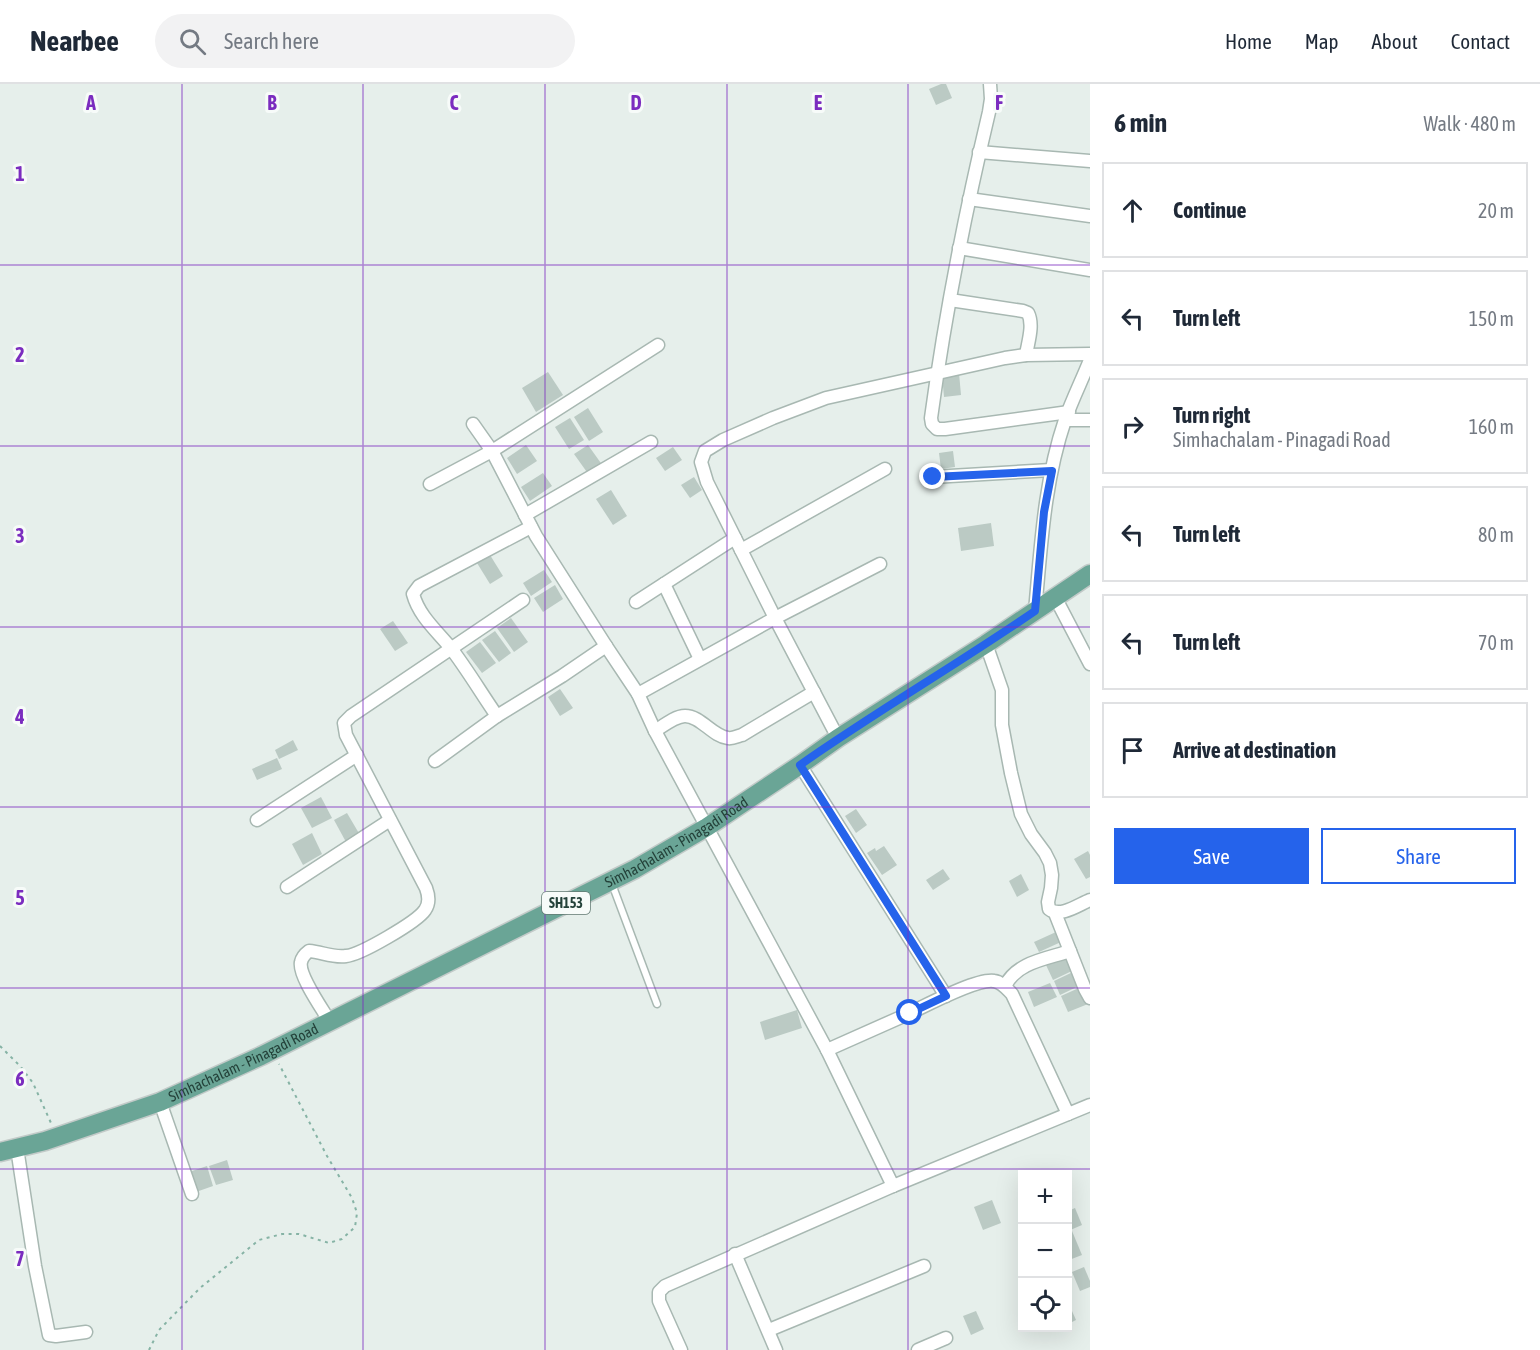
<!DOCTYPE html>
<meta charset="utf-8">
<style>
:root{--surface:#fff;--page:#f2f2f3;--text:#1f2937;--muted:#747a83;--line:#e0e1e3;--accent:#2563eb}
body{margin:0;font-family:"Asap Condensed",sans-serif;background:var(--page);color:var(--text)}
.controls{position:absolute;right:18px;bottom:18px;display:grid;overflow:hidden;border-radius:0px;box-shadow:0 6px 24px #0002}
.controls button{width:54px;height:54px;display:grid;place-items:center;padding:0;border:0;border-bottom:2px solid var(--line);background:var(--surface);color:var(--text);font:30px sans-serif}
.stop{position:absolute;width:18px;height:18px;margin:-14px;border:4px solid #2563eb;border-radius:50%;background:#fff}
.stop.end{background:#2563eb;border-color:#fff;box-shadow:0 2px 6px #0008}
.list{margin:0;padding:0;list-style:none}
h2{display:flex;justify-content:space-between;align-items:center;height:78px;margin:0;padding:0 24px;font-size:26px}
h2 small{font-size:20px;font-weight:400;color:var(--muted)}
.list li{display:grid;grid-template-columns:39px 1fr auto;gap:18px;align-items:center;box-sizing:border-box;height:96px;margin:0 12px 12px;padding:0 12px;border:2px solid var(--line);border-radius:0px}
.list b{display:block;font-size:22px;white-space:nowrap}
.list p{margin:0;font-size:20px;white-space:nowrap;color:var(--muted)}
.list em{font-size:20px;font-style:normal;color:var(--muted)}
.actions{display:flex;gap:12px;padding:18px 24px}
.actions a{flex:1;padding:14px 0;border:2px solid var(--accent);border-radius:0px;text-align:center;font-size:21px;color:var(--accent)}
.actions .main{background:var(--accent);color:#fff}
.icon{flex:none;width:33px;height:33px;fill:none;stroke:currentColor;stroke-width:2;stroke-linecap:round;stroke-linejoin:round}
.map{position:relative;flex:none;width:1090px;height:1266px;overflow:hidden}
header{display:flex;align-items:center;gap:36px;box-sizing:border-box;height:84px;padding:0 30px;background:var(--surface);border-bottom:2px solid var(--line)}
header strong{font-size:28px}
nav{display:flex;gap:33px;margin-inline-start:auto;font-size:21px}
.search{width:420px;height:54px;background:var(--page);display:flex;align-items:center;gap:15px;box-sizing:border-box;padding:0 21px;border-radius:33px;color:var(--muted);font-size:22px}
main{display:flex}
aside{flex:1;background:var(--surface)}
.map>svg:first-child{display:block}
.building{fill:#bbcac4}
.lines{fill:none;stroke-linecap:round;stroke-linejoin:round}
.lane-casing{stroke:#a8b8b2;stroke-width:9}
.street-casing{stroke:#a8b8b2;stroke-width:15}
.primary-casing{stroke:#c2cac8;stroke-width:21}
.path{stroke:#86b3a5;stroke-width:2;stroke-dasharray:3 4.5;stroke-linecap:butt}
.lane{stroke:#fff;stroke-width:6}
.street{stroke:#fff;stroke-width:12}
.primary{stroke:#6aa596;stroke-width:18}
.route{stroke:#2563eb;stroke-width:8}
.grid{fill:none;stroke:#7b2cbf;stroke-width:1.5;stroke-opacity:0.55}
.labels{text-anchor:middle;stroke-width:6;stroke-linejoin:round;paint-order:stroke}
.shield{fill:#f7fbf9;stroke:#637a73;stroke-width:1.5}
.shield-label{font-size:14px;font-weight:bold;fill:#24423a}
.street-label{font-size:15px;fill:#24423a;stroke:#f7fbf9}
.grid-label{font-size:20px;text-anchor:middle;font-weight:bold;fill:#7b2cbf;stroke:#f7fbf9;stroke-width:6;stroke-linejoin:round;paint-order:stroke}
</style>
<header>
<strong>Nearbee</strong>
<div class="search"><svg class="icon" aria-label="search" viewBox="0 0 24 24"><circle cx="10" cy="10" r="6"/><path d="M15 15l6 6"/></svg>Search here</div>
<nav><a>Home</a><a>Map</a><a>About</a><a>Contact</a></nav>
</header>
<main>
<div class="map">
<svg width="1090" height="1266" viewBox="0 0 1090 1266">
<rect width="100%" height="100%" fill="#e6efeb"/>
<g class="building">
<polygon points="941,0 946,0 952,14 936,21 929,5"/>
<polygon points="548,288 563,311 536,328 522,304"/>
<polygon points="959,289 961,311 944,313 942,291"/>
<polygon points="588,324 603,348 589,357 574,333"/>
<polygon points="570,334 584,356 569,365 555,343"/>
<polygon points="526,361 537,377 517,390 507,374"/>
<polygon points="588,361 603,382 589,391 574,370"/>
<polygon points="673,363 682,376 665,387 656,374"/>
<polygon points="953,367 955,383 941,385 939,369"/>
<polygon points="543,389 552,402 530,417 521,403"/>
<polygon points="694,393 702,406 690,414 681,401"/>
<polygon points="611,406 627,432 613,441 596,415"/>
<polygon points="991,439 994,462 961,467 958,444"/>
<polygon points="490,471 503,492 490,500 477,479"/>
<polygon points="544,486 552,498 531,512 523,499"/>
<polygon points="555,501 563,515 543,528 534,514"/>
<polygon points="511,534 528,558 514,568 497,544"/>
<polygon points="393,537 408,559 395,567 380,545"/>
<polygon points="495,547 511,569 499,578 482,556"/>
<polygon points="480,558 496,579 482,589 466,568"/>
<polygon points="560,605 573,624 560,632 548,613"/>
<polygon points="293,656 298,666 279,675 275,666"/>
<polygon points="277,674 282,685 257,696 252,685"/>
<polygon points="321,713 332,734 312,744 301,724"/>
<polygon points="856,725 867,741 856,749 845,732"/>
<polygon points="347,729 360,751 346,758 334,736"/>
<polygon points="312,749 322,770 303,781 292,760"/>
<polygon points="884,762 897,781 882,791 867,769 875,764 876,767"/>
<polygon points="1088,767 1090,771 1090,793 1086,795 1074,775"/>
<polygon points="943,785 950,795 933,806 926,796"/>
<polygon points="1021,790 1029,806 1017,813 1009,797"/>
<polygon points="1056,848 1061,858 1039,868 1034,858"/>
<polygon points="1067,872 1074,886 1053,896 1046,881"/>
<polygon points="1075,887 1081,901 1060,911 1054,897"/>
<polygon points="1050,899 1057,913 1034,923 1028,908"/>
<polygon points="1081,903 1088,920 1068,928 1061,912"/>
<polygon points="797,926 802,944 765,956 760,938"/>
<polygon points="227,1076 233,1096 216,1101 209,1082"/>
<polygon points="207,1082 213,1102 196,1108 189,1088"/>
<polygon points="992,1116 1001,1139 983,1146 974,1123"/>
<polygon points="1075,1124 1082,1141 1068,1147 1068,1127"/>
<polygon points="1072,1147 1082,1171 1069,1176 1068,1149"/>
<polygon points="1084,1183 1090,1197 1090,1203 1080,1207 1072,1188"/>
<polygon points="1068,1218 1076,1236 1068,1240"/>
<polygon points="976,1227 984,1245 971,1251 963,1232"/>
</g>
<g class="lines">
<defs>
<polyline id="lane" points="612,800 657,920"/>
<g id="street">
<path d="M 990,0 L 991,15 L 989,28 C 965,129 945,231 931,334 L 932,340 L 937,345 L 945,345 L 1069,328"/>
<polyline points="979,68 1090,77"/>
<polyline points="969,115 1090,132"/>
<polyline points="959,164 1090,186"/>
<path d="M 950,216 L 1023,227 L 1028,229 C 1034,241 1028,258 1026,271"/>
<polyline points="1065,336 1090,336"/>
<polyline points="473,340 492,367 536,452 606,562 638,610 655,647 827,966 893,1102"/>
<polyline points="933,393 1051,386"/>
<polyline points="430,400 492,367 658,261"/>
<polyline points="525,431 651,358"/>
<polyline points="741,466 885,385"/>
<polyline points="664,500 700,575"/>
<polyline points="1055,513 1090,580"/>
<polyline points="636,518 735,454"/>
<path d="M 1035,527 C 1041,463 1044,398 1065,336 C 1072,316 1082,296 1090,276"/>
<path d="M 986,560 L 1002,606 L 1002,641 L 1011,689 L 1021,730 L 1031,750 L 1045,769 L 1050,779 L 1052,791 L 1051,804 L 1048,818 L 1049,825 C 1060,834 1078,821 1090,816"/>
<polyline points="638,610 775,534 880,480"/>
<path d="M 497,632 C 481,609 467,585 450,563 C 436,546 419,532 413,510 L 419,502 L 531,443"/>
<path d="M 655,647 C 663,642 675,632 685,632 C 701,632 712,652 728,654 C 732,655 738,652 742,651 L 814,608"/>
<polyline points="838,654 775,534 707,398 701,378 705,367 723,356 773,334 826,314 1005,274 1026,271 1090,270"/>
<polyline points="435,677 497,632 562,592 606,562"/>
<polyline points="800,681 946,912"/>
<polyline points="257,736 357,671"/>
<polyline points="287,803 390,736"/>
<polyline points="1055,829 1085,905 1090,914"/>
<path d="M 1005,902 C 1017,878 1046,875 1070,867"/>
<path d="M 330,938 C 323,926 298,891 301,878 C 302,873 305,870 309,867 C 322,868 333,874 346,872 C 360,871 417,838 425,826 C 430,819 429,812 426,804 L 346,651 L 344,639 L 351,632 L 523,516"/>
<path d="M 827,966 C 854,954 881,942 908,930 C 925,922 977,894 994,897 C 1002,898 1007,905 1012,910 L 1068,1030"/>
<polyline points="160,1018 192,1110"/>
<polyline points="17,1064 35,1182 49,1251 56,1252 86,1248"/>
<polyline points="735,1170 776,1266"/>
<polyline points="769,1246 924,1182"/>
<polyline points="681,1266 659,1217 659,1208 665,1202 893,1102 1090,1021"/>
<polyline points="918,1266 946,1254"/>
</g>
<g id="primary">
<path id="s1" d="M 0,1068 L 45,1057 L 160,1018 L 261,972 L 635,785 L 707,743 L 800,681 L 838,654 L 986,560 L 1090,490"/>
</g>
</defs>
<use href="#lane" class="lane-casing"/>
<use href="#street" class="street-casing"/>
<use href="#primary" class="primary-casing"/>
<g class="path">
<polyline points="0,962 21,983 33,999 51,1039"/>
<polyline points="149,1266 159,1246 200,1204 259,1156 282,1150 299,1150 329,1159 342,1155 355,1143 357,1129 352,1114 327,1072 279,980"/>
</g>
<use href="#lane" class="lane"/>
<use href="#street" class="street"/>
<use href="#primary" class="primary"/>
</g>
<g class="lines">
<path class="route" d="M 910,929 L 946,912 L 800,681 C 877,627 958,580 1035,527 L 1044,428 L 1052,387 L 933,393"/>
</g>
<path class="grid" d="M 182,0 L 182,1266M 363,0 L 363,1266M 545,0 L 545,1266M 727,0 L 727,1266M 908,0 L 908,1266M 0,181 L 1090,181M 0,362 L 1090,362M 0,543 L 1090,543M 0,723 L 1090,723M 0,904 L 1090,904M 0,1085 L 1090,1085"/>
<g class="labels">
<rect class="shield" x="542" y="808" width="48" height="22" rx="4.5"/>
<g class="shield-label">
<text x="566" y="824">SH153</text>
</g>
<g class="street-label">
<text dy="5" stroke="none"><textPath href="#s1" startOffset="746">Simhachalam - Pinagadi Road</textPath></text>
<text dy="5" stroke="none"><textPath href="#s1" startOffset="260">Simhachalam - Pinagadi Road</textPath></text>
</g>
</g>
<g class="grid-label">
<text x="91" y="26">A</text>
<text x="272" y="26">B</text>
<text x="454" y="26">C</text>
<text x="636" y="26">D</text>
<text x="818" y="26">E</text>
<text x="999" y="26">F</text>
<text x="20" y="97">1</text>
<text x="20" y="278">2</text>
<text x="20" y="459">3</text>
<text x="20" y="640">4</text>
<text x="20" y="821">5</text>
<text x="20" y="1002">6</text>
<text x="20" y="1182">7</text>
</g>
</svg>
<div class="controls">
<button>+</button>
<button>−</button>
<button><svg class="icon" aria-label="locate" viewBox="0 0 24 24"><circle cx="12" cy="12" r="6"/><path d="M12 2v4M12 18v4M2 12h4M18 12h4"/></svg></button>
</div>
<div class="stop" style="left:910px;top:929px"></div>
<div class="stop end" style="left:933px;top:393px"></div>
</div>
<aside>
<h2>6 min<small>Walk · 480 m</small></h2>
<ul class="list">
<li><svg class="icon" aria-label="ahead" viewBox="0 0 24 24"><path d="M12 20V5M6 11l6-6 6 6"/></svg><div><b>Continue</b></div><em>20 m</em></li>
<li><svg class="icon" aria-label="left" viewBox="0 0 24 24"><path d="M17 20v-9H6M10 6l-5 5 5 5"/></svg><div><b>Turn left</b></div><em>150 m</em></li>
<li><svg class="icon" aria-label="right" viewBox="0 0 24 24"><path d="M7 20v-9h11M14 6l5 5-5 5"/></svg><div><b>Turn right</b><p>Simhachalam - Pinagadi Road</p></div><em>160 m</em></li>
<li><svg class="icon" aria-label="left" viewBox="0 0 24 24"><path d="M17 20v-9H6M10 6l-5 5 5 5"/></svg><div><b>Turn left</b></div><em>80 m</em></li>
<li><svg class="icon" aria-label="left" viewBox="0 0 24 24"><path d="M17 20v-9H6M10 6l-5 5 5 5"/></svg><div><b>Turn left</b></div><em>70 m</em></li>
<li><svg class="icon" aria-label="arrive" viewBox="0 0 24 24"><path d="M6 21V4h12l-3 4 3 4H6"/></svg><div><b>Arrive at destination</b></div></li>
</ul>
<div class="actions"><a class="main">Save</a><a>Share</a></div>
</aside>
</main>
